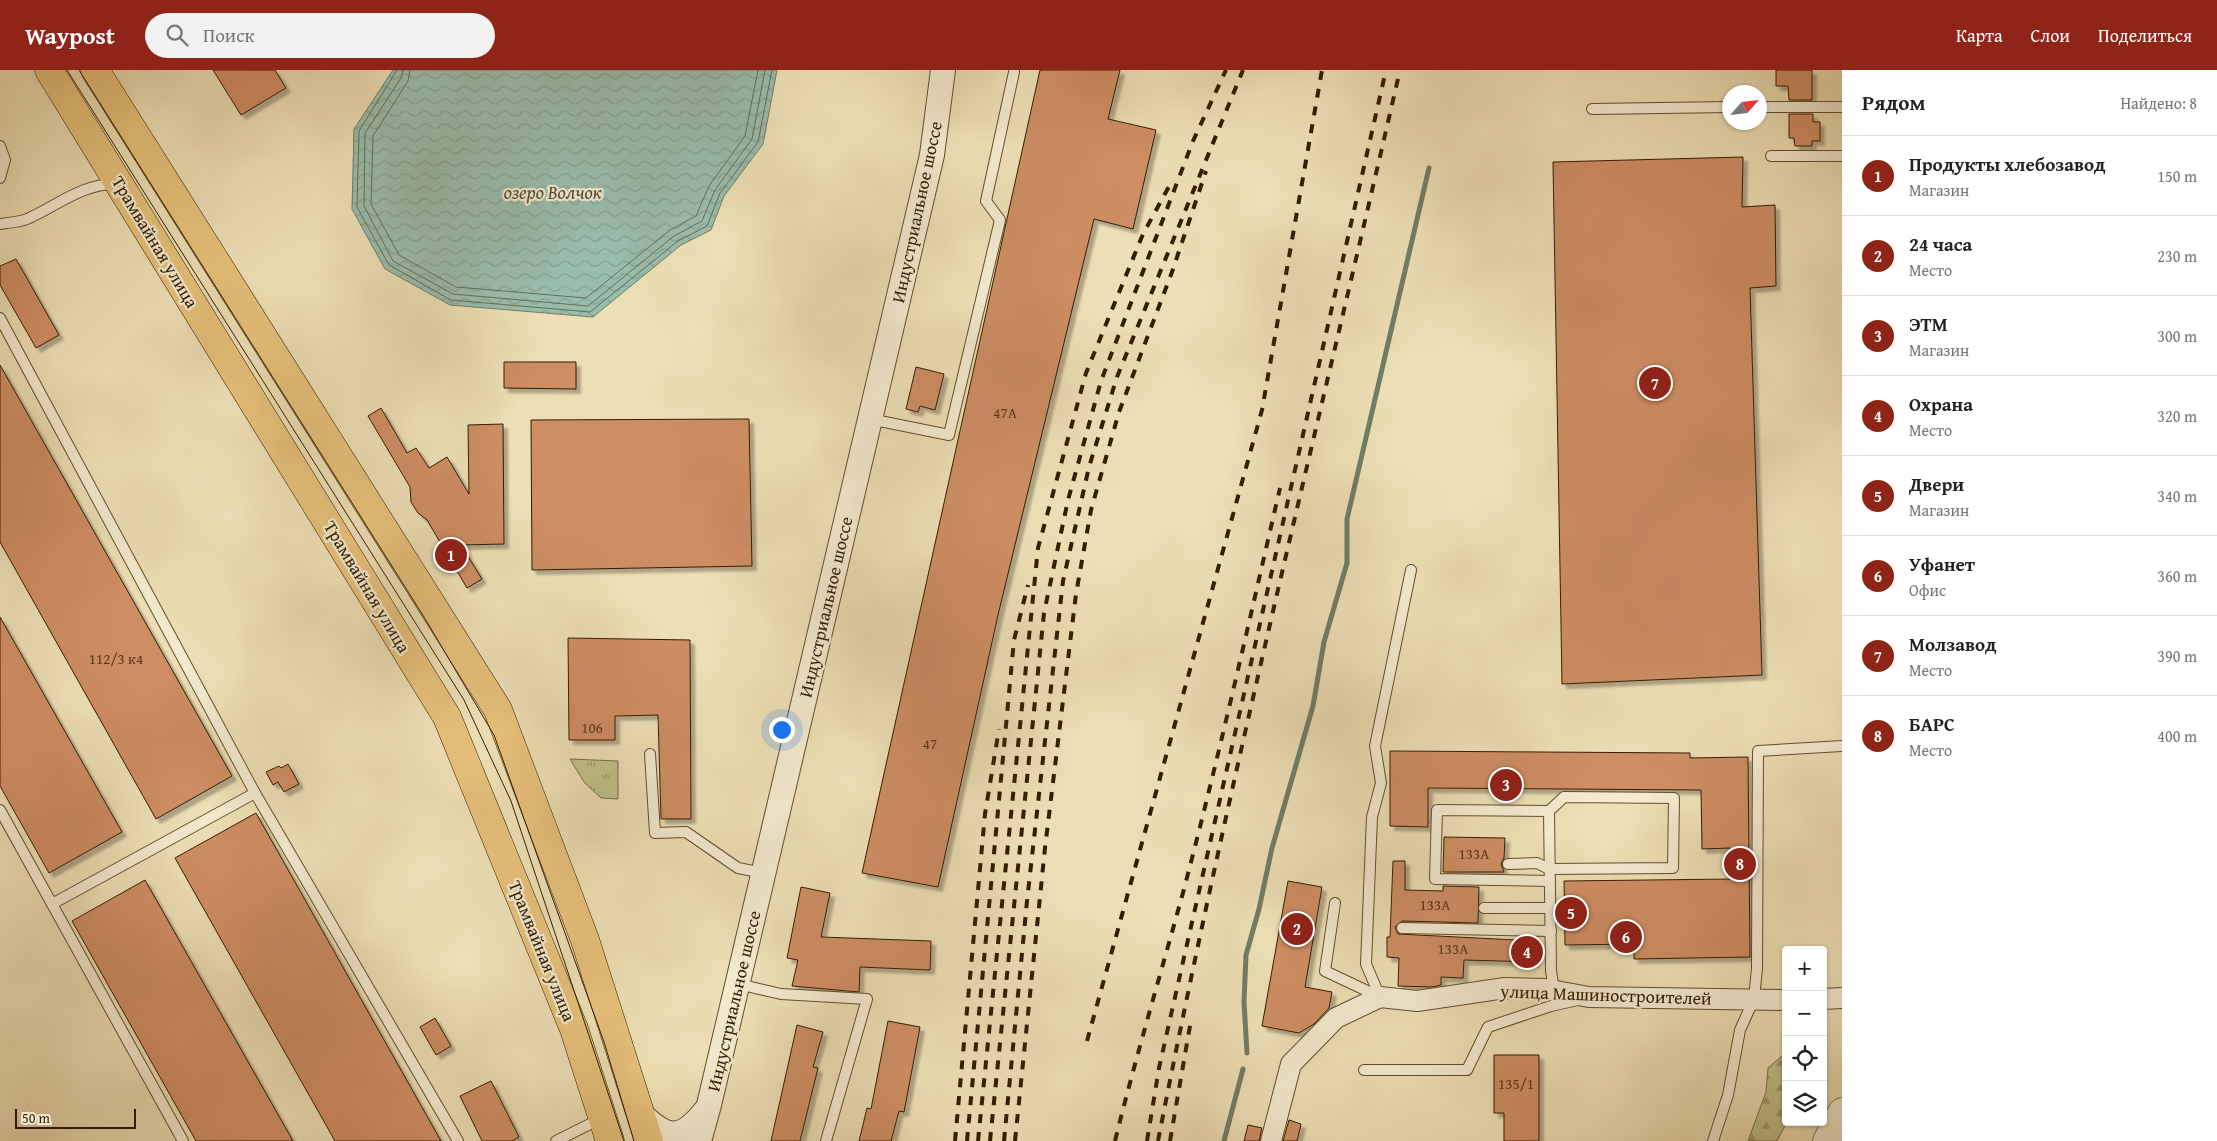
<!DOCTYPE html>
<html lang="ru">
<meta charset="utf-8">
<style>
:root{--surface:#fff;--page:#f2f2f2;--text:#222;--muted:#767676;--line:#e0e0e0;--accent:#8f2418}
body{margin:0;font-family:"Gentium Book Plus",serif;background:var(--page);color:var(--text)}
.controls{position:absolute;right:15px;bottom:15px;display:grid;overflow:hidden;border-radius:5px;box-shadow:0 1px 4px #0004}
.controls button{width:45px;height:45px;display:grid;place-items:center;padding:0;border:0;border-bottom:1px solid var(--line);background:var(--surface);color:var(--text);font:25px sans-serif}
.compass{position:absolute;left:1722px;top:15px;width:45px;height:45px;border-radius:50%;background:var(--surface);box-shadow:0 1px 4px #0004;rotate:63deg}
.scale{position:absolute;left:15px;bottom:12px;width:121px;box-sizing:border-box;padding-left:5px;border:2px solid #321d00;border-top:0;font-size:14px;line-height:18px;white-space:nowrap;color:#321d00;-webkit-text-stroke:4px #f3eacf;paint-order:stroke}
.you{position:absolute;left:781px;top:659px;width:18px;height:18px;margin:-12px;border:4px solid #fff;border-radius:50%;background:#1a73e8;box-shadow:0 0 0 8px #1a73e833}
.badge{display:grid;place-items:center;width:32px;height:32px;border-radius:50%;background:var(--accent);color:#fff;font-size:16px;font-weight:700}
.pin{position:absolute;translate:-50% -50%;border:2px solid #fff;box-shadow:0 1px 5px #0006}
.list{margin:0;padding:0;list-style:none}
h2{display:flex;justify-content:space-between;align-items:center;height:65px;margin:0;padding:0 20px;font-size:21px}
h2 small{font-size:16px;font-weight:400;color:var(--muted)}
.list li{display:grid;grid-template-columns:32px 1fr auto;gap:15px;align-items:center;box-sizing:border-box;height:80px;padding:0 20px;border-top:1px solid var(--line)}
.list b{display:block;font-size:19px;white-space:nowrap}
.list p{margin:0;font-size:16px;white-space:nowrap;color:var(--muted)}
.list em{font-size:16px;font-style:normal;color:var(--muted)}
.icon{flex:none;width:28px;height:28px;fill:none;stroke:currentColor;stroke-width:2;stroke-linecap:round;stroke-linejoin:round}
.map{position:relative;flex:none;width:1842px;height:1071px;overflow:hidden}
header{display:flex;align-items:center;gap:30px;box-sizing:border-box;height:70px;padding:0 25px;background:var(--accent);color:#fff}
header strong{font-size:24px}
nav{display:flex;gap:28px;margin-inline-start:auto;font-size:18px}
.search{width:350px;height:45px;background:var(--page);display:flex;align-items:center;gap:12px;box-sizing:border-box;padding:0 18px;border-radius:28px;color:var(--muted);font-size:19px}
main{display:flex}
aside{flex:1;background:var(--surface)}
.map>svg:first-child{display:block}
.grass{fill:url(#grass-tufts);stroke:#786e44}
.forest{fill:url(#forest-firs);stroke:#786e44}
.water{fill:url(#water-waves);stroke:#707d67}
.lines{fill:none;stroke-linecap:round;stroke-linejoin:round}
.shore{stroke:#666d56;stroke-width:1}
.stream{stroke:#707d67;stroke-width:5}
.building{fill:#ce8d64;stroke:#321d00;filter:url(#shadow)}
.service-casing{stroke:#614e2d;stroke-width:12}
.minor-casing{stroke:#614e2d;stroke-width:22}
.tertiary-casing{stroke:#614e2d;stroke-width:26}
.secondary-casing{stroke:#321d00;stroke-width:29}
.primary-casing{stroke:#321d00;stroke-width:29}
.service{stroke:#f3eacf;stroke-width:10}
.minor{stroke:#f3eacf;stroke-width:20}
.tertiary{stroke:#f3eacf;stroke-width:24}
.secondary{stroke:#f3eacf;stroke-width:28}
.primary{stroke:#e6c07a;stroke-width:28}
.tram{stroke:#321d00;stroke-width:1}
.rail{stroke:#321d00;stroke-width:4;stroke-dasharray:9 9;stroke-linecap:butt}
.labels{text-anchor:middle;stroke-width:4.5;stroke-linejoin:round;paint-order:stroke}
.number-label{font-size:15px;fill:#593919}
.street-label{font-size:18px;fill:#321d00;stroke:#f3eacf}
.water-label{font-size:19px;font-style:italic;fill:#514d34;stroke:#f3eacf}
</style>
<header>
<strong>Waypost</strong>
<div class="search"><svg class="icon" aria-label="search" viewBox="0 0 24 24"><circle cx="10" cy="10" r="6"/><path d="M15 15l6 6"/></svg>Поиск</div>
<nav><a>Карта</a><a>Слои</a><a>Поделиться</a></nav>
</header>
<main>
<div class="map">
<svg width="1842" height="1071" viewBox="0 0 1842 1071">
<defs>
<pattern id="grass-tufts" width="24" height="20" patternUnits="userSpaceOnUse" patternTransform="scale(1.25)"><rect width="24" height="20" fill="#bfc088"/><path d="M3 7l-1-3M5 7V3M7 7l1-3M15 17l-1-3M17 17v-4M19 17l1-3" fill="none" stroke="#9c9b6d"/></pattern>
<pattern id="forest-firs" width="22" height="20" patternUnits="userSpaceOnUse" patternTransform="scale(1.25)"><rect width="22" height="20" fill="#bfc088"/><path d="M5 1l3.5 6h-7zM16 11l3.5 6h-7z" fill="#9c9b6d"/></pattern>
<pattern id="water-waves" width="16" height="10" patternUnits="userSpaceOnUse" patternTransform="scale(1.25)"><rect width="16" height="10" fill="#99bdac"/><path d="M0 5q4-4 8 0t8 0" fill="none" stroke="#84a292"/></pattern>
<filter id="shadow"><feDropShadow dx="4.5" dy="4.5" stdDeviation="1" flood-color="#0004"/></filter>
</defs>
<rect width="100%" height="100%" fill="#eddfb5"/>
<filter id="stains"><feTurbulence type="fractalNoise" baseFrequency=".004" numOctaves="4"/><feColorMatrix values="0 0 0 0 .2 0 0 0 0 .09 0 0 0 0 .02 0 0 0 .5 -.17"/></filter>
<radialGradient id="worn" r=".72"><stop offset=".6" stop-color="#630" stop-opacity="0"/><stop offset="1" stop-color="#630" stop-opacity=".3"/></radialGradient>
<polygon class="grass" points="570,689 618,691 618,729 601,728 584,712"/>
<polygon class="forest" points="1784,984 1787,1052 1777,1071 1748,1071 1766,1022 1768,998"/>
<polygon class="water" points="393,0 777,0 763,74 724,126 711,160 681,175 593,247 450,235 385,199 352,139 354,59"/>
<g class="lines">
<g class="shore">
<polyline points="397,0 359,61 357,137 389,195 451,230 590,242 678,171 707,156 720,123 758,72 772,0"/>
<polyline points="403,0 401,8 365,63 364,136 393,191 453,224 588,236 674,166 702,151 715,120 752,69 765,0"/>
<polyline points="410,0 408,11 373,66 371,134 399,185 456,217 586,228 670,160 696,146 709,116 745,66 758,0"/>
</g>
<g class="stream">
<polyline points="1247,983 1244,932 1246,885 1259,839 1272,778 1313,636 1324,572 1347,493 1347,449 1429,98"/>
<polyline points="1224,1071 1243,999"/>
</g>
</g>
<g class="building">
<polygon points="213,0 275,0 286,18 241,45"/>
<polygon points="1040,0 1120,0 1108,49 1156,60 1133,159 1094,149 998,545 938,817 862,803"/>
<polygon points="1776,0 1812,0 1812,30 1789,30 1788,16 1776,16"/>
<polygon points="1789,44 1813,44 1813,52 1820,52 1820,71 1812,71 1812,76 1795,76 1794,68 1789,68"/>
<polygon points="1743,87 1742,137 1775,135 1776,216 1750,218 1762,605 1562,614 1553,92"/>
<polygon points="16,189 59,265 36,278 0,215 0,196"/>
<polygon points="504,292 576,292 576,319 504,318"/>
<polygon points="0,295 232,706 156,749 0,472"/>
<polygon points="916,297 944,304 935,340 920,336 918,342 906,339"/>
<polygon points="381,338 407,383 416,378 429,398 447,387 469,424 468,355 503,354 504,474 461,475 482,509 467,518 427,450 418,443 411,432 410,417 368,346"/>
<polygon points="749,349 752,496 532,500 531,350"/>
<polygon points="0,547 122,762 49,803 0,716"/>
<polygon points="568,568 690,570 691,749 661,749 658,645 615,646 615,670 569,670"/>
<polygon points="1390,681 1690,683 1690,688 1748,687 1750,887 1634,889 1634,874 1565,875 1564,811 1731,809 1730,778 1702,779 1701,720 1428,718 1428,757 1390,756"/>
<polygon points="288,694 299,714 284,722 278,712 273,715 266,702 279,696 281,698"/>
<polygon points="256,743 441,1071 335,1071 175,788"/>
<polygon points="1444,767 1505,768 1504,788 1501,794 1504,802 1443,802"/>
<polygon points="1393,791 1405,791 1405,820 1443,821 1443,816 1479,817 1478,853 1402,851 1395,857 1398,864 1536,871 1535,892 1464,890 1463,908 1441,907 1441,915 1432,917 1398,916 1399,888 1387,887 1387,867 1390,867"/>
<polygon points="145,810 293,1071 196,1071 72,851"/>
<polygon points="1288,811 1322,817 1305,917 1332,922 1329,938 1314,954 1299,963 1262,956"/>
<polygon points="801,817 830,823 821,867 931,871 930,900 860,897 859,922 792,916 798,890 787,888"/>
<polygon points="435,948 451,976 436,985 420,957"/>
<polygon points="888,951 920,957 904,1042 899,1041 891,1071 859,1071 867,1038 871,1039"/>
<polygon points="797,955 823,962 813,997 818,998 800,1071 771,1071"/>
<polygon points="1494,985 1539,985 1539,1071 1504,1071 1504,1043 1494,1043"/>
<polygon points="491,1011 519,1067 512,1071 482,1071 460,1026"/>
<polygon points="1289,1050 1301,1054 1297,1071 1283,1071"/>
<polygon points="1248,1055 1262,1058 1259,1071 1244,1071"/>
</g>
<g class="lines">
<defs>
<g id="service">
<polyline points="1760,37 1842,37"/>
<polyline points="1592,39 1730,37"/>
<polyline points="0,76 5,90 0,108"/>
<polyline points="1771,86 1842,86"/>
<path d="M 0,154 C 8,153 19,152 27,149 C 55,137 83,113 116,114"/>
<polyline points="0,248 255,723 458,1071"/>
<polyline points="870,349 949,365 1000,150 986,131 1014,2"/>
<polyline points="650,684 655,763 686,762 738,798 764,803"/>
<polyline points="0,740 52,834"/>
<polyline points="1508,794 1537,793 1549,799 1673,798 1674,728 1564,727 1549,741"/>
<polyline points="1550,811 1435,809 1437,740 1549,741 1551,901 1554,919"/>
<polyline points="1335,833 1325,901 1380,927"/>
<polyline points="1484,838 1550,838"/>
<polyline points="1402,858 1551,861"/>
<polyline points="738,914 781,924 867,929 826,1071"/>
<polyline points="1380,927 1366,894 1372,747 1381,713 1375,676 1411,500"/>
<polyline points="1364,1000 1467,1000 1488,957 1551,936 1578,930"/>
<polyline points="183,1071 52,834 255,723"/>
<polyline points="556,1071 602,1048"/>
<polyline points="1713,1071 1728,1025 1740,960 1754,929 1757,898 1758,681 1842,676"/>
</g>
<g id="minor">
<polyline points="1823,929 1842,928"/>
<polyline points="1271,1071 1291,994 1336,948 1380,927 1417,931 1505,918 1545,919 1589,927 1786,930"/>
</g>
<g id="tertiary">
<path d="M 640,1043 C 668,1071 682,1071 707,1039"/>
<polyline points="699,1071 709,1035 932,85 943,0"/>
</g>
<polyline id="secondary" points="1827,1071 1842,1042"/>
<g id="primary">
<polyline points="49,0 447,647 574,959 610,1071"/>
<polyline points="95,0 498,640 585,870 649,1071"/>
</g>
</defs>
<use href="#service" class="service-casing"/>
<use href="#minor" class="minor-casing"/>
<use href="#tertiary" class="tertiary-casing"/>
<use href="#secondary" class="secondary-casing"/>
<use href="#primary" class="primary-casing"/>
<use href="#service" class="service"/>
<use href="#minor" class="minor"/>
<use href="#tertiary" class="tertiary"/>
<use href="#secondary" class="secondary"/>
<use href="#primary" class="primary"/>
<g class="tram">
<polyline points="67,0 464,630 511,731 624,1071"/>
<polyline points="79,0 424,547 494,665 604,972 634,1071"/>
</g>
<g class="rail">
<polyline points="1087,971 1262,340 1322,0"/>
<polyline points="955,1071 985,744 999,659"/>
<polyline points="967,1071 1014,570 1028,515"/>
<polyline points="978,1071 1038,478 1086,303 1143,164 1172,111"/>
<polyline points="990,1071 1044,543 1068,430 1101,311 1193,71 1226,0"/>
<polyline points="1004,1071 1027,831 1063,511 1089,397 1117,307 1243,0"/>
<polyline points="1015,1071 1045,778 1076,524 1091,440 1119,342 1172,202 1206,101"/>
<path d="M 1115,1071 C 1136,986 1161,903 1184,819 C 1219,686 1249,552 1280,418"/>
<polyline points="1147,1071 1159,998 1185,883 1386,0"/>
<path d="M 1158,1071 C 1228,712 1318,357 1400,0"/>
<polyline points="1170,1071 1191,950"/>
</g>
</g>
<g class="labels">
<g class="number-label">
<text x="1005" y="348">47А</text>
<text x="116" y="594">112/3 к4</text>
<text x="592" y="663">106</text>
<text x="930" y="679">47</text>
<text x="1474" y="789">133А</text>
<text x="1435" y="840">133А</text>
<text x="1453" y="884">133А</text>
<text x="1516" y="1019">135/1</text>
</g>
<g class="street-label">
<text transform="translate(917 142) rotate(-78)" y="6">Индустриальное шоссе</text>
<text transform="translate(155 172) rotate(59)" y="6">Трамвайная улица</text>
<text transform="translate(367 517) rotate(59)" y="6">Трамвайная улица</text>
<text transform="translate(826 537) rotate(-77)" y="6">Индустриальное шоссе</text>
<text transform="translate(542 881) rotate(68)" y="6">Трамвайная улица</text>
<text transform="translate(1606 925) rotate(2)" y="6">улица Машиностроителей</text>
<text transform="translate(734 931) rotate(-77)" y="6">Индустриальное шоссе</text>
</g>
<g class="water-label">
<text x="553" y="129">озеро Волчок</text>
</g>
</g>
<rect width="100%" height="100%" filter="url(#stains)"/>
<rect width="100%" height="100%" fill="url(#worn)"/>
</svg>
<div class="controls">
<button>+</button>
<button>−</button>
<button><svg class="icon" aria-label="locate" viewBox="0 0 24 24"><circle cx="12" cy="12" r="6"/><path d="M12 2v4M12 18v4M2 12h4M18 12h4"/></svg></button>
<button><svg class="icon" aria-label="layers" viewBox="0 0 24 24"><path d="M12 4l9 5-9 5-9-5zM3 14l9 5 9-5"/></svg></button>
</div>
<svg class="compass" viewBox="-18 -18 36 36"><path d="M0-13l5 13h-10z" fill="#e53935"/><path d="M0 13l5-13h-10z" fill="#767676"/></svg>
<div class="scale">50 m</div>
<div class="you"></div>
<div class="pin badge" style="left:451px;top:485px">1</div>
<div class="pin badge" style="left:1297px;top:859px">2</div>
<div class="pin badge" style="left:1506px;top:715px">3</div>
<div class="pin badge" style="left:1527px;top:882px">4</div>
<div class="pin badge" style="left:1571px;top:843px">5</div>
<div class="pin badge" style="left:1626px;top:867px">6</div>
<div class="pin badge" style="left:1655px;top:313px">7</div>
<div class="pin badge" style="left:1740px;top:794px">8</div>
</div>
<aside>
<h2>Рядом<small>Найдено: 8</small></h2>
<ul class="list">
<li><span class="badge">1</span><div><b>Продукты хлебозавод</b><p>Магазин</p></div><em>150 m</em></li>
<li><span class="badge">2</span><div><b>24 часа</b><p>Место</p></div><em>230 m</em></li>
<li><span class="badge">3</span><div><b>ЭТМ</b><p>Магазин</p></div><em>300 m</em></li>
<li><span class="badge">4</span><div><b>Охрана</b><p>Место</p></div><em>320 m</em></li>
<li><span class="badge">5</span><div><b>Двери</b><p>Магазин</p></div><em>340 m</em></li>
<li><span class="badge">6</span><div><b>Уфанет</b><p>Офис</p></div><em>360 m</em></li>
<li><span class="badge">7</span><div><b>Молзавод</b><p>Место</p></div><em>390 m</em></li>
<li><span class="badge">8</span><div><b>БАРС</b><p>Место</p></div><em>400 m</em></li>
</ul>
</aside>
</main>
